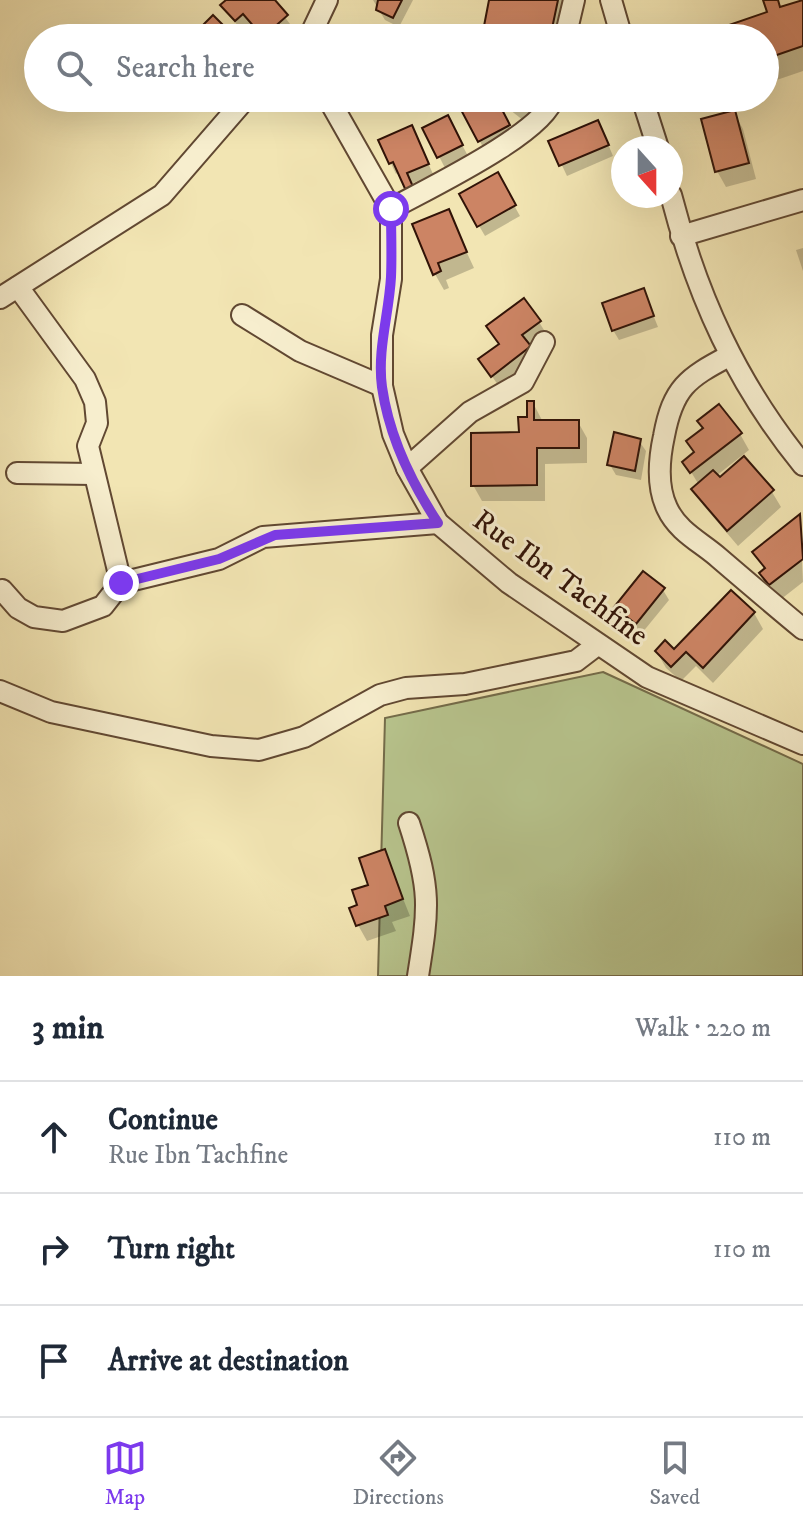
<!DOCTYPE html>
<meta charset="utf-8">
<style>
:root{--surface:#fff;--page:#f6f6f7;--text:#1f2937;--muted:#747a83;--line:#e0e1e3;--accent:#7c3aed}
body{margin:0;font-family:"IM FELL DW Pica",serif;background:var(--page);color:var(--text)}
.compass{position:absolute;left:611px;top:136px;width:72px;height:72px;border-radius:50%;background:var(--surface);box-shadow:0 8px 32px #0002;rotate:159deg}
.stop{position:absolute;width:24px;height:24px;margin:-18px;border:6px solid #7c3aed;border-radius:50%;background:#fff}
.stop.end{background:#7c3aed;border-color:#fff;box-shadow:0 2px 8px #0008}
.list{margin:0;padding:0;list-style:none}
h2{display:flex;justify-content:space-between;align-items:center;height:104px;margin:0;padding:0 32px;font-size:34px}
h2 small{font-size:26px;font-weight:400;color:var(--muted)}
.list li{display:grid;grid-template-columns:52px 1fr auto;gap:24px;align-items:center;box-sizing:border-box;height:112px;padding:0 32px;border-top:2px solid var(--line)}
.list b{display:block;font-size:30px;white-space:nowrap}
.list p{margin:0;font-size:26px;white-space:nowrap;color:var(--muted)}
.list em{font-size:26px;font-style:normal;color:var(--muted)}
.icon{flex:none;width:44px;height:44px;fill:none;stroke:currentColor;stroke-width:2;stroke-linecap:round;stroke-linejoin:round}
.map{position:relative;flex:none;width:803px;height:976px;overflow:hidden}
.search{position:absolute;background:var(--surface);box-shadow:0 8px 32px #0002;left:24px;right:24px;top:24px;height:88px;display:flex;align-items:center;gap:20px;box-sizing:border-box;padding:0 28px;border-radius:44px;color:var(--muted);font-size:30px}
.sheet{height:440px;background:var(--surface)}
nav{display:flex;justify-content:space-around;align-items:center;box-sizing:border-box;height:112px;border-top:2px solid var(--line);background:var(--surface);font-size:22px;color:var(--muted)}
nav a{display:grid;justify-items:center;gap:4px}
nav .on{color:var(--accent)}
.map>svg:first-child{display:block}
.green{fill:#b8c58e;stroke:#746c4a;stroke-width:2}
.shadow{fill:#0003}
.building{fill:#cc8464;stroke:#311307;stroke-width:2}
.lines{fill:none;stroke-linecap:round;stroke-linejoin:round}
.minor-casing{stroke:#614832;stroke-width:24}
.minor{stroke:#f7eece;stroke-width:20}
.route{stroke:#7c3aed;stroke-width:10}
.labels{text-anchor:middle;stroke-width:6;stroke-linejoin:round;paint-order:stroke}
.street-label{font-size:30px;fill:#311307;stroke:#f7eece}
</style>
<div class="map">
<svg width="803" height="976" viewBox="0 0 803 976">
<rect width="100%" height="100%" fill="#f2e5b3"/>
<filter id="stains"><feTurbulence type="fractalNoise" baseFrequency=".0025" numOctaves="4"/><feColorMatrix values="0 0 0 0 .2 0 0 0 0 .09 0 0 0 0 .02 0 0 0 .5 -.17"/></filter>
<radialGradient id="worn" r=".72"><stop offset=".6" stop-color="#630" stop-opacity="0"/><stop offset="1" stop-color="#630" stop-opacity=".3"/></radialGradient>
<polygon class="green" points="603,672 803,764 803,976 378,976 385,718"/>
<g class="shadow">
<polygon points="229,0 272,0 296,32 289,38 262,38 254,29 245,36 223,5"/>
<polygon points="373,0 413,0 399,27 385,20"/>
<polygon points="492,0 569,0 562,38 493,38 486,26"/>
<polygon points="765,0 777,0 782,8 803,1 803,71 765,84 765,38 710,38 770,14"/>
<polygon points="484,98 495,98 514,136 485,151 463,109"/>
<polygon points="495,98 540,98 524,121"/>
<polygon points="734,113 743,129 756,179 726,187 717,171"/>
<polygon points="453,128 468,156 445,168 425,129"/>
<polygon points="603,132 613,156 567,176 551,142"/>
<polygon points="417,138 433,174 411,184 400,172 396,174 380,141"/>
<polygon points="497,175 520,216 485,236 461,195"/>
<polygon points="448,212 474,268 446,280 449,288 444,290 435,274"/>
<polygon points="803,248 803,271 796,250"/>
<polygon points="643,290 658,327 619,340 613,330"/>
<polygon points="539,322 549,338 538,363 502,391 481,360"/>
<polygon points="533,403 543,422 578,422 587,438 587,463 545,464 545,501 482,501 473,485 521,434"/>
<polygon points="740,434 749,450 716,476 720,480 772,492 781,507 738,546 703,505 694,489 699,485 685,462"/>
<polygon points="639,441 646,451 641,480 616,475 610,465"/>
<polygon points="800,517 803,582 780,600 762,573 765,570 754,552"/>
<polygon points="663,590 669,600 642,633 623,618 617,607"/>
<polygon points="731,592 754,613 763,629 713,683 696,666 681,681 666,668 657,652 674,652"/>
<polygon points="384,851 410,916 392,922 396,931 367,941 358,925"/>
</g>
<g class="building">
<polygon points="226,0 275,0 288,15 263,37 243,14 235,21 220,5"/>
<polygon points="378,0 402,0 393,18 376,10"/>
<polygon points="489,0 558,0 550,38 484,26"/>
<polygon points="763,0 778,0 780,7 803,0 803,46 765,59 765,38 707,38 706,33 767,12"/>
<polygon points="213,15 236,38 190,38"/>
<polygon points="480,98 496,98 510,125 478,142 460,108"/>
<polygon points="735,110 749,163 715,172 701,119"/>
<polygon points="448,115 463,145 437,158 422,128"/>
<polygon points="598,120 609,145 559,166 548,141"/>
<polygon points="412,125 429,164 407,173 414,189 407,193 393,162 389,164 378,140"/>
<polygon points="498,172 516,205 477,227 459,194"/>
<polygon points="449,209 467,252 438,263 441,271 433,275 412,224"/>
<polygon points="644,288 654,316 612,331 602,303"/>
<polygon points="524,298 541,321 522,335 531,346 491,377 478,359 499,344 486,326"/>
<polygon points="527,401 534,401 534,420 579,420 579,448 537,448 537,485 471,486 471,433 519,432 518,417 527,417"/>
<polygon points="719,404 742,433 690,473 682,462 694,452 686,441 703,428 697,421"/>
<polygon points="614,432 641,439 635,471 607,465"/>
<polygon points="744,456 774,490 727,531 691,489 713,470 720,477"/>
<polygon points="800,514 803,559 769,585 759,573 765,568 752,552"/>
<polygon points="643,571 665,588 636,624 614,607"/>
<polygon points="731,590 755,612 703,668 686,652 671,667 655,651 665,640 674,649"/>
<polygon points="385,849 403,899 385,906 388,915 356,926 349,908 357,905 352,890 368,885 359,858"/>
</g>
<g class="lines">
<defs>
<g id="minor">
<polyline points="611,0 622,38"/>
<polyline points="309,38 327,0"/>
<polyline points="565,38 574,0"/>
<polyline points="328,98 391,209 391,279 382,335 382,386 393,434 407,468 438,523 509,583 647,677 803,744"/>
<polyline points="642,98 658,148"/>
<path d="M 671,195 C 697,296 737,384 803,465"/>
<path d="M 391,209 C 425,190 545,133 553,98"/>
<polyline points="681,236 803,200"/>
<polyline points="18,287 85,379 95,402 97,423 88,446 121,583"/>
<polyline points="0,298 162,195 246,98"/>
<polyline points="242,315 300,351 382,386"/>
<path d="M 729,356 C 687,378 673,388 664,436 C 659,459 657,487 667,508 C 678,532 701,542 719,558 C 747,582 775,606 803,629"/>
<polyline points="407,468 470,412 523,382 544,342"/>
<polyline points="17,473 94,474"/>
<polyline points="2,590 18,608 34,617 63,621 103,606 121,583 219,559 263,537 438,523"/>
<polyline points="0,691 51,712 211,746 259,750 304,737 380,695 406,688 465,684 576,661 597,645"/>
<path d="M 409,823 C 431,890 429,907 418,976"/>
</g>
</defs>
<use href="#minor" class="minor-casing"/>
<use href="#minor" class="minor"/>
</g>
<g class="lines">
<path class="route" d="M 121,583 L 219,559 L 275,535 L 438,523 C 411,482 389,436 382,387 C 377,350 389,314 391,277 C 392,254 391,232 391,209"/>
</g>
<g class="labels">
<g class="street-label">
<text transform="translate(561 577) rotate(36)" y="10">Rue Ibn Tachfine</text>
</g>
</g>
<rect width="100%" height="100%" filter="url(#stains)"/>
<rect width="100%" height="100%" fill="url(#worn)"/>
</svg>
<svg class="compass" viewBox="-18 -18 36 36"><path d="M0-13l5 13h-10z" fill="#e53935"/><path d="M0 13l5-13h-10z" fill="#747a83"/></svg>
<div class="stop" style="left:391px;top:209px"></div>
<div class="stop end" style="left:121px;top:583px"></div>
<div class="search"><svg class="icon" aria-label="search" viewBox="0 0 24 24"><circle cx="10" cy="10" r="6"/><path d="M15 15l6 6"/></svg>Search here</div>
</div>
<section class="sheet">
<h2>3 min<small>Walk · 220 m</small></h2>
<ul class="list">
<li><svg class="icon" aria-label="ahead" viewBox="0 0 24 24"><path d="M12 20V5M6 11l6-6 6 6"/></svg><div><b>Continue</b><p>Rue Ibn Tachfine</p></div><em>110 m</em></li>
<li><svg class="icon" aria-label="right" viewBox="0 0 24 24"><path d="M7 20v-9h11M14 6l5 5-5 5"/></svg><div><b>Turn right</b></div><em>110 m</em></li>
<li><svg class="icon" aria-label="arrive" viewBox="0 0 24 24"><path d="M6 21V4h12l-3 4 3 4H6"/></svg><div><b>Arrive at destination</b></div></li>
</ul>
</section>
<nav>
<a class="on"><svg class="icon" aria-label="map" viewBox="0 0 24 24"><path d="M3 6l6-2 6 2 6-2v14l-6 2-6-2-6 2zM9 4v14M15 6v14"/></svg>Map</a>
<a><svg class="icon" aria-label="directions" viewBox="0 0 24 24"><path d="M12 3l9 9-9 9-9-9zM9 14v-3h6M13 9l2 2-2 2"/></svg>Directions</a>
<a><svg class="icon" aria-label="saved" viewBox="0 0 24 24"><path d="M7 4h10v16l-5-4-5 4z"/></svg>Saved</a>
</nav>
